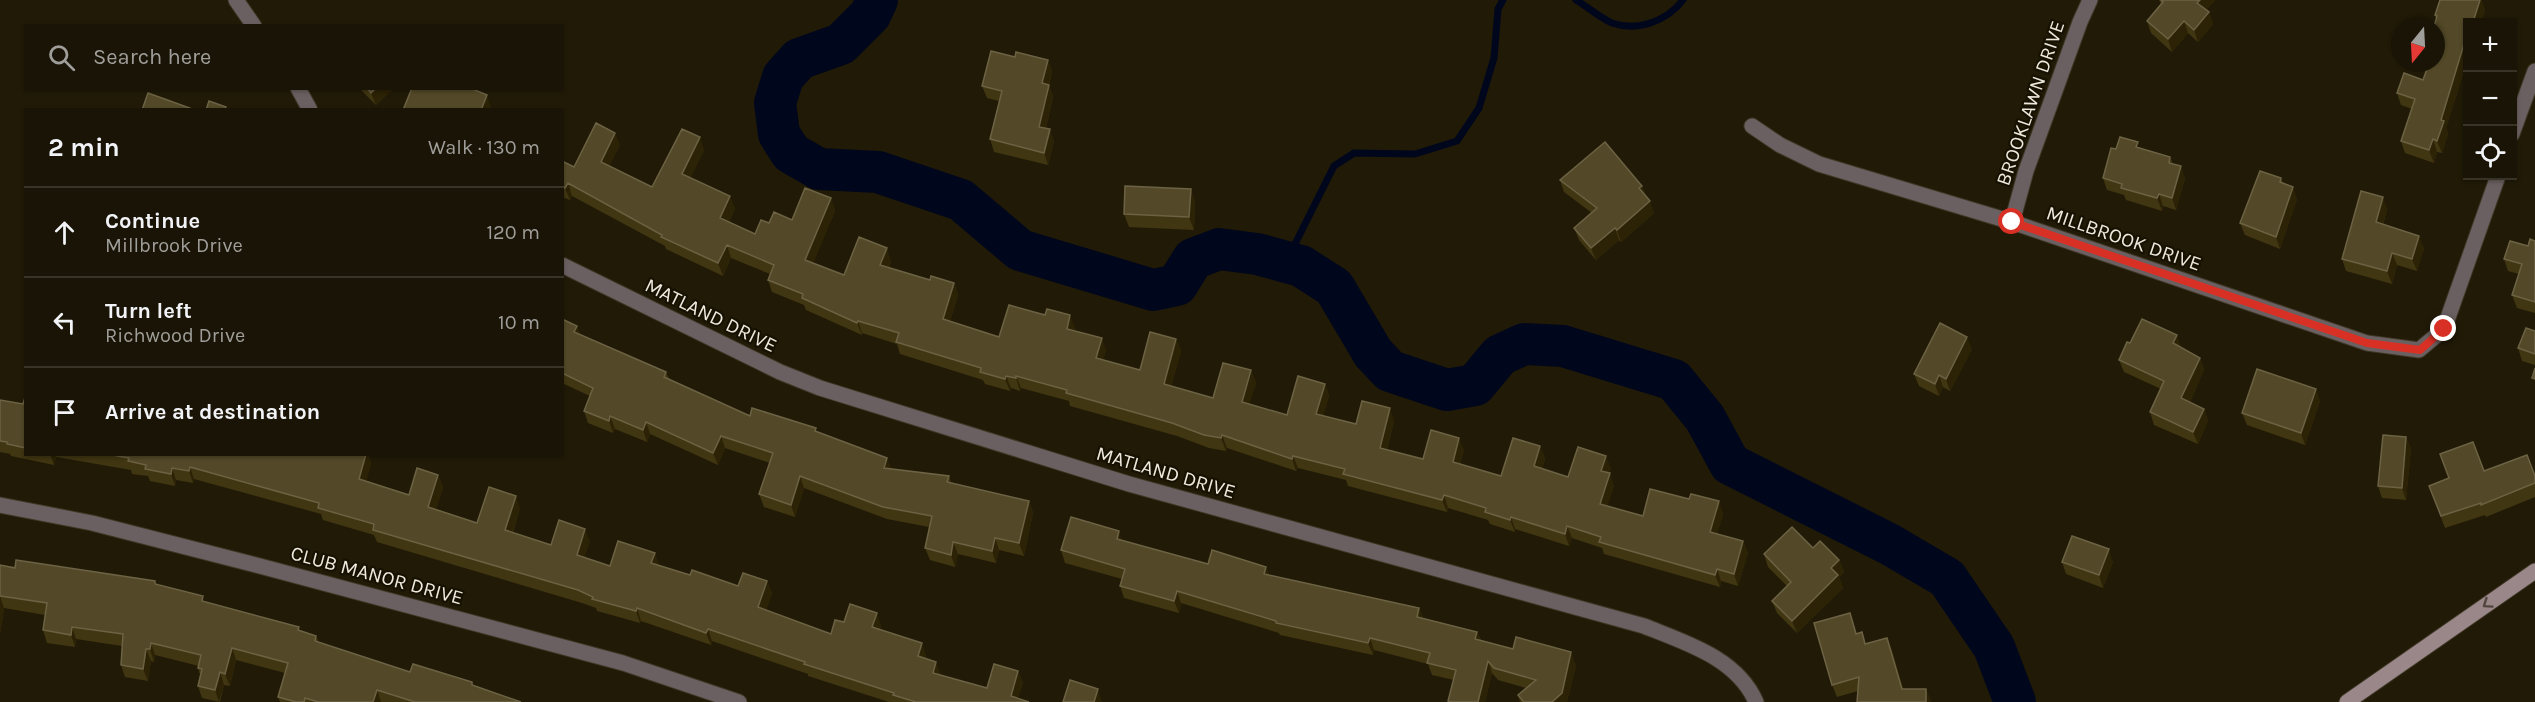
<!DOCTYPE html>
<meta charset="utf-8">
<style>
:root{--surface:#191405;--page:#221d0f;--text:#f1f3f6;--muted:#9f9e9a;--line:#373327}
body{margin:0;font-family:Karla,sans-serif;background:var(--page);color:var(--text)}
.controls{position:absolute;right:18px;top:18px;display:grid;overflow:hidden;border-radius:0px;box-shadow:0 2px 4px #0004}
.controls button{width:54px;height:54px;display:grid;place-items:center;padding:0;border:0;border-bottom:2px solid var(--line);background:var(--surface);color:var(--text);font:30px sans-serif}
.compass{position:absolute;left:2391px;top:18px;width:54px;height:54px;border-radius:50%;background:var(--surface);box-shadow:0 2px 4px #0004;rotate:198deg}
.stop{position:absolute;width:18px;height:18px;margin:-14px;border:4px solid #d93025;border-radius:50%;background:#fff}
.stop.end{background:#d93025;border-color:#fff;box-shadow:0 2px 6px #0008}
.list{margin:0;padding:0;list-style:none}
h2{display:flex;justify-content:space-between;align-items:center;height:78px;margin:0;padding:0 24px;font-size:26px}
h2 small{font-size:20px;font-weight:400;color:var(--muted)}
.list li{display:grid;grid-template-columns:39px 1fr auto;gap:18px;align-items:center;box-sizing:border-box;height:90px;padding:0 24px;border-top:2px solid var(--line)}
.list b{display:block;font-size:22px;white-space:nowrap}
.list p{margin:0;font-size:20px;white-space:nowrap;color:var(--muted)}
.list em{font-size:20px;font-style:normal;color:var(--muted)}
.icon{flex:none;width:33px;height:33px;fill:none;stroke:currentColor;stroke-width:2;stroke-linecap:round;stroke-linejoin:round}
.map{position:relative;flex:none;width:2535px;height:702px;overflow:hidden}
.search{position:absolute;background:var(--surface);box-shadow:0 2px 4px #0004;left:24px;top:24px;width:540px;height:66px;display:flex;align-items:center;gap:15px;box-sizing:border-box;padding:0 21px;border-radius:0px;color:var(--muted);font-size:22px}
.panel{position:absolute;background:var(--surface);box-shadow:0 2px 4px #0004;left:24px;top:108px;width:540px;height:348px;border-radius:0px}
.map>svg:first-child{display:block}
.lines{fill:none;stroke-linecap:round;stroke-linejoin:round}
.stream{stroke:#00071c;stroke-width:7}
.river{stroke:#00071c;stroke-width:42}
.minor-casing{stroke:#3e3725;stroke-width:17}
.secondary-casing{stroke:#3e3725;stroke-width:17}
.minor{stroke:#6b6061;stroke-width:15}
.secondary{stroke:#9a8789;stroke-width:15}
.wall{fill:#413612}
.shaded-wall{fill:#2c2205}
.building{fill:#534928;stroke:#6c6244;stroke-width:1.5}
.oneway{stroke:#52463e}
.route{stroke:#d93025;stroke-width:8}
.labels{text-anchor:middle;stroke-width:4.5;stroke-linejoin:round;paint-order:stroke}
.street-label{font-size:20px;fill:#ede9dd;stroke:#171101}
</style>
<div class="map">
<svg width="2535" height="702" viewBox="0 0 2535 702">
<rect width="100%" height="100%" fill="#211a07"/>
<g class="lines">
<g class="stream">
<path d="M 1576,0 C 1588,7 1600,18 1612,23 C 1638,32 1667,21 1683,0"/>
<polyline points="1286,262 1334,166 1354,153 1415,154 1457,141 1479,108 1494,58 1498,9 1503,0"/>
</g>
<polyline class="river" points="877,0 870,15 841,44 799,59 783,77 775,103 779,134 791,153 819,169 878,172 961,200 1020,250 1153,290 1177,285 1193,259 1219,249 1257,254 1301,266 1334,287 1373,353 1390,371 1447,390 1475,385 1500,355 1524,344 1563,346 1674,380 1705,418 1730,464 1889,544 1947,578 1994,647 2015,702"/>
<defs>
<g id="minor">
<polyline points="236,0 254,26"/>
<polyline points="298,88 310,110"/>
<polyline points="1752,126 1780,145 1819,164 2012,222 2367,343 2419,350 2444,329 2498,176"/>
<polyline points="2512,134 2535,71"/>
<polyline points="2012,222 2026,171 2080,22 2090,0"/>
<path d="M 562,265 L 780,372 L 820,388 L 1129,484 L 1644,626 C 1686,643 1737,658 1756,702"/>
<polyline points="0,505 92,523 256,565 623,663 739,702"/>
</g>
<polyline id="secondary" points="2347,702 2535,571"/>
</defs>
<use href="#minor" class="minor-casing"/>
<use href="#secondary" class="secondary-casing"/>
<use href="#minor" class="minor"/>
<use href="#secondary" class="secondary"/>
</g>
<g class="wall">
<polygon points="2159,0 2215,0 2206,10 2209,12 2213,24 2198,42 2188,33 2172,52 2151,33 2147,21 2161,4"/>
<polygon points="2440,0 2481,0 2485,10 2481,22 2468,22 2468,58 2446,128 2448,134 2442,153 2437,152 2434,163 2405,153 2401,141 2412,109 2401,105 2397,93 2423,80 2436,63 2436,19 2435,15"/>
<polygon points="1015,57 1048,60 1052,72 1049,85 1053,97 1046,128 1054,141 1048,165 994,152 990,139 999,101 987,98 982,86"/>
<polygon points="359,88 394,88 376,105"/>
<polygon points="620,145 609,166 652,187 704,150 690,178 735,208 729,222 755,234 769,223 792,220 831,198 835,211 813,263 844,275 891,261 889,268 930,280 954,283 958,295 950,321 999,337 1075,328 1074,331 1106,350 1103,360 1140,370 1176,339 1181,351 1171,386 1213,398 1251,370 1256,383 1249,404 1287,415 1325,384 1329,396 1323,416 1356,424 1394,421 1387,450 1423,459 1464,450 1460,464 1501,476 1540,446 1545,459 1542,469 1568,477 1611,468 1609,473 1614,486 1607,506 1643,516 1723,514 1717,534 1743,541 1748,553 1738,586 1721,581 1720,587 1604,554 1602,548 1572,538 1569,546 1515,529 1515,532 1490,524 1488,520 1448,508 1447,512 1348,486 1346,480 1298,468 1296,471 1227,448 1226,451 1209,448 1177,436 1070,406 1069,401 1021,388 1020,391 1011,388 1010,391 985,384 983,380 900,354 897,344 862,333 862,335 806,310 804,305 772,292 768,280 770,274 731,258 723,276 666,249 665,246 572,196 570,200 562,197 562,161 574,167"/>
<polygon points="2140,148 2170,157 2173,164 2185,178 2176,210 2163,206 2162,211 2126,200 2124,195 2107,190 2103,178 2116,149"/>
<polygon points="2281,178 2283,183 2297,199 2280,249 2245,235 2240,223"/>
<polygon points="1560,180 1642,186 1646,196 1654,213 1621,242 1619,240 1596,260 1579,240 1574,228 1592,213 1564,192"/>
<polygon points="1195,201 1194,230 1129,227 1124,214"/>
<polygon points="2387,209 2383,225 2424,248 2417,271 2397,265 2392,284 2346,271 2342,259"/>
<polygon points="2535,241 2535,313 2517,308 2512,295 2519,274 2508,271 2504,259 2528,246"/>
<polygon points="562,319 577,326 580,335 666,372 669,379 750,416 817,432 887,458 891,469 949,476 951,483 1029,501 1033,513 1024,556 999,550 996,563 958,554 955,567 930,560 925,548 929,527 887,519 804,488 795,517 764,507 759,494 770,463 725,448 718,465 650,434 647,442 615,429 613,433 588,423 584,411 590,396 562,383"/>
<polygon points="2535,331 2535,365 2522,361 2518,348"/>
<polygon points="2130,343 2181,347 2200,358 2204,370 2190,402 2204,409 2208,421 2198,444 2154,425 2150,412 2161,389 2124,372 2119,360"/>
<polygon points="1972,349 1950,391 1943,387 1939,396 1919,386 1914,374"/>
<polygon points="26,394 26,454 368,454 371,463 366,481 409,495 438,475 443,487 436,509 477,523 520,508 513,532 551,545 590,541 584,557 610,566 659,565 690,575 738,586 767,581 772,593 766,610 831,634 844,622 881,625 880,629 926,655 925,659 941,675 987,688 1018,671 1023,683 1018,698 1029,702 889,702 808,676 808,674 712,641 711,645 641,621 640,623 597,611 596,608 582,603 377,542 374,535 323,520 321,514 194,479 193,483 176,480 175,486 150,481 148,476 132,474 131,470 56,457 54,465 11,456 10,454 0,452 0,400 23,404"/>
<polygon points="2320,401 2305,445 2247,425 2242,413"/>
<polygon points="2406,437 2411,449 2406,500 2382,498 2378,486"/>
<polygon points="2484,471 2535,476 2535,497 2486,517 2485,515 2445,528 2429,486"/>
<polygon points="1122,540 1208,564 1266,567 1269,575 1419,608 1423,618 1477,632 1481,640 1576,665 1567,702 1520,702 1518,695 1526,688 1498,680 1492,673 1485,702 1449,702 1454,680 1432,675 1428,664 1374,650 1373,655 1280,635 1279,633 1181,603 1179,613 1124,598 1120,586 1122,579 1065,563 1061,550"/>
<polygon points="1813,548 1839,560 1844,572 1839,577 1843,588 1797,633 1777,613 1772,601 1787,586 1768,567 1764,554"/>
<polygon points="2062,562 2113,562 2103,588 2066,574"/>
<polygon points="0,565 156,584 205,602 316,636 319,642 410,672 474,685 521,702 280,702 278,697 285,673 236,660 230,686 224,685 220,702 202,698 198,686 200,675 198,668 199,666 155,655 154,662 151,661 148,681 125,677 121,665 122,646 76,639 75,647 47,643 43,630 45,615 4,608 0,634"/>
<polygon points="1850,613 1857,634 1862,632 1866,644 1892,650 1903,689 1926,689 1931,702 1857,702 1858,691 1837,697 1832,685"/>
</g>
<g class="shaded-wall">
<polygon points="2200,0 2215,0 2202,15 2197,3"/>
<polygon points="2480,0 2481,0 2485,10 2481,22 2473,22"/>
<polygon points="2209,12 2213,24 2198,42 2194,30"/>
<polygon points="2184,21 2188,33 2172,52 2168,39"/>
<polygon points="2467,34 2468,58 2446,128 2448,134 2442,153 2437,141 2441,120"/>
<polygon points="1048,60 1052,72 1046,95 1042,83"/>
<polygon points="1049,85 1053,97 1043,139 1039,127"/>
<polygon points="376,88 394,88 376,105 371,93"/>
<polygon points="487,95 491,108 490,110 481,110"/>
<polygon points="1050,129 1054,141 1048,165 1044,153"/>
<polygon points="615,133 620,145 605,174 601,162"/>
<polygon points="700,137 704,150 686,186 682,174"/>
<polygon points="2433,139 2437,152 2434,163 2429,150"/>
<polygon points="2181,166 2185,178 2176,210 2172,198"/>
<polygon points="568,183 572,196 570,200 565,188"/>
<polygon points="1642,186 1647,198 1639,188"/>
<polygon points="2293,187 2297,199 2280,249 2276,237"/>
<polygon points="1191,189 1195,201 1194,230 1189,217"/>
<polygon points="2159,194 2163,206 2162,211 2157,198"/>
<polygon points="730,196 735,208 725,230 720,218"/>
<polygon points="2383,197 2387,209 2380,234 2376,222"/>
<polygon points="831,198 835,211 810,272 805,260"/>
<polygon points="1650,201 1654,213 1621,242 1617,230"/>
<polygon points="1615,228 1619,240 1596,260 1591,248"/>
<polygon points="2419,236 2424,248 2417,271 2412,259"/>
<polygon points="727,245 731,258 723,276 718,263"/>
<polygon points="887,248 891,261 885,277 880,265"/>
<polygon points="2392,253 2397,265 2392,284 2387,271"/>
<polygon points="954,283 958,295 947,331 943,319"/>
<polygon points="1070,315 1075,328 1071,341 1067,329"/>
<polygon points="858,321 862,333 862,335 857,323"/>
<polygon points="577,326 581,339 574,332"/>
<polygon points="2177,335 2181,347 2173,343"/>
<polygon points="1967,337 1972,349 1950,391 1946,379"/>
<polygon points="1102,338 1106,350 1100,371 1096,358"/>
<polygon points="1176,339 1181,351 1168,396 1164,384"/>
<polygon points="2200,358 2204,370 2186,411 2181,398"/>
<polygon points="1251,370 1256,383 1246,415 1242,402"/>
<polygon points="1939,375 1943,387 1939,396 1935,384"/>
<polygon points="1006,376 1011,388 1010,391 1005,379"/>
<polygon points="1016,376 1021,388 1020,391 1016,378"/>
<polygon points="1325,384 1329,396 1320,426 1316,414"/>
<polygon points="2316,389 2320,401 2305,445 2301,433"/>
<polygon points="1390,408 1394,421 1384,460 1380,448"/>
<polygon points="2204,409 2208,421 2198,444 2193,432"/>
<polygon points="610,416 615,429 613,433 609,421"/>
<polygon points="646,422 650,434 647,442 643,430"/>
<polygon points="1222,435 1227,448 1226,451 1221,438"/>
<polygon points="721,436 725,448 718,465 713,453"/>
<polygon points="2406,437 2411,449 2406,500 2402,488"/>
<polygon points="1459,438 1464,450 1457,474 1453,462"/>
<polygon points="1540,446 1545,459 1539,479 1534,466"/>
<polygon points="50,454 55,454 56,457 54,465"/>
<polygon points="366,454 368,454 371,463 364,491 359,479"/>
<polygon points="1293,456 1298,468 1296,471 1292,459"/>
<polygon points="1606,456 1611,468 1606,483 1601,471"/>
<polygon points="887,458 892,471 884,468"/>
<polygon points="190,467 194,479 193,483 189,471"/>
<polygon points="172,468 176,480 175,486 171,474"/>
<polygon points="1610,473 1614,486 1604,517 1600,504"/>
<polygon points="438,475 443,487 433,519 428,507"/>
<polygon points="800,476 804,488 795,517 791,505"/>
<polygon points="1444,495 1448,508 1447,512 1442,500"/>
<polygon points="516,496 520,508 509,542 505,530"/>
<polygon points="1029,501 1033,513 1024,556 1019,543"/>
<polygon points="1719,501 1723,514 1714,544 1710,532"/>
<polygon points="1511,517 1515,529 1515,532 1510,520"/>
<polygon points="1567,526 1572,538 1569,546 1565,534"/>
<polygon points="585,529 590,541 581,567 577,555"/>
<polygon points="1119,531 1123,543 1117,539"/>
<polygon points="995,538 999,550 996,563 992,551"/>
<polygon points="1743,541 1748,553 1738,586 1734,574"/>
<polygon points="953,542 958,554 955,567 951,555"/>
<polygon points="2109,549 2113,562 2103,588 2099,575"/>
<polygon points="655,553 659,565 651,563"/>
<polygon points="1839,560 1844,572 1839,577 1843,588 1797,633 1792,621 1831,568"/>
<polygon points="1266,567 1270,579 1264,574"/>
<polygon points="1717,569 1721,581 1720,587 1715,575"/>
<polygon points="767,581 772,593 763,620 758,607"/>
<polygon points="1177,591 1181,603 1179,613 1174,601"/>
<polygon points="0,596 4,608 0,634"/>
<polygon points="637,608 641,621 640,623 636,611"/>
<polygon points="1419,608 1424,621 1417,617"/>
<polygon points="877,613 881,625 877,639 872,627"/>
<polygon points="72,627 76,639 75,647 71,635"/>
<polygon points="708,629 712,641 711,645 706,633"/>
<polygon points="1477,632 1482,644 1475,639"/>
<polygon points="1370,638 1374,650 1373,655 1368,643"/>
<polygon points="1887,638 1892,650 1907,701 1902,689"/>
<polygon points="151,643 155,655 154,662 150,649"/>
<polygon points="922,643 926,655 922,668 918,656"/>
<polygon points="232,648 236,660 230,686 225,674"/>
<polygon points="146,649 151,661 148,681 143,669"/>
<polygon points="1571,652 1576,665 1567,702 1552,702"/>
<polygon points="1488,661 1492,673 1485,702 1478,702"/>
<polygon points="936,662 941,674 937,685 933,673"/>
<polygon points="1018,671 1023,683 1017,702 1011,696"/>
<polygon points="220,672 224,685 219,702 215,690"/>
<polygon points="1098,689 1102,702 1094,702"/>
<polygon points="1926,689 1931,701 1931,702 1926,702"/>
<polygon points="377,690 381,702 373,702"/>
</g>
<g class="building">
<polygon points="2161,0 2200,0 2197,3 2209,12 2194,30 2184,21 2168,39 2147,21 2163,2"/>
<polygon points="2440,0 2480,0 2473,22 2468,22 2468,34 2467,34 2441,120 2444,121 2437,141 2433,139 2429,150 2401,141 2415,99 2397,93 2404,73 2423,80 2429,63 2436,63 2436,27 2434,27 2437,16 2435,15"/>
<polygon points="991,51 1015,57 1016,52 1048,60 1042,83 1049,85 1039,127 1050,129 1044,153 990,139 1002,91 982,86"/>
<polygon points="367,88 376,88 371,93"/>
<polygon points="412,88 470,88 487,95 481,110 403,110"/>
<polygon points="148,93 195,110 142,110"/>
<polygon points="209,101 226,107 225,110 206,110"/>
<polygon points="596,123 615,133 601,162 652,187 682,129 700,137 682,174 730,196 720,218 755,234 761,220 769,223 774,212 792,220 805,188 831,198 805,260 844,275 859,237 887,248 880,265 930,280 931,276 954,283 943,319 999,337 1009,305 1045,315 1047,309 1070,315 1067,329 1102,338 1096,358 1140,370 1150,332 1176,339 1164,384 1213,398 1223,363 1251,370 1242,402 1287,415 1298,376 1325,384 1316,414 1356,424 1362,401 1390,408 1380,448 1423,459 1431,430 1459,438 1453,462 1501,476 1513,438 1540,446 1534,466 1568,477 1578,447 1606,456 1601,471 1610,473 1600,504 1643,516 1650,489 1689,499 1691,494 1719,501 1710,532 1743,541 1734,574 1717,569 1715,575 1599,542 1601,537 1567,526 1565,534 1511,517 1510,520 1485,512 1486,508 1444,495 1442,500 1343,474 1345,469 1293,456 1292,459 1222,435 1221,438 1204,435 1172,423 1066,393 1067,390 1016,376 1016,378 1006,376 1005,379 980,372 981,368 896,342 899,333 858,321 857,323 802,298 803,294 768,280 774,265 727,245 718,263 661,237 662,235 568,183 565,188 562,187 562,161 574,167"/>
<polygon points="2120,137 2138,142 2136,147 2170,157 2169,163 2181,166 2172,198 2159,194 2157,198 2121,188 2122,184 2103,178 2111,148 2116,149"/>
<polygon points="1605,142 1642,186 1639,188 1650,201 1617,230 1615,228 1591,248 1574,228 1597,208 1560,180"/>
<polygon points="2260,171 2281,178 2280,182 2293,187 2276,237 2240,223"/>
<polygon points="1125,186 1191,189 1189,217 1124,214"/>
<polygon points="2361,191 2383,197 2376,222 2419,236 2412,259 2392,253 2387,271 2342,259"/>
<polygon points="2530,239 2535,241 2535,302 2512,295 2522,264 2504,259 2510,241 2528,246"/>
<polygon points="562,319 577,326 574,332 666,372 664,377 750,416 752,408 816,428 815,431 887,458 884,468 949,476 947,482 1029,501 1019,543 995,538 992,551 953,542 951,555 925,548 932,516 883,507 800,476 791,505 759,494 773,453 721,436 713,453 646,422 643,430 610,416 609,421 584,411 593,388 562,373"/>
<polygon points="2142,319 2177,335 2173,343 2200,358 2181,398 2204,409 2193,432 2150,412 2164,381 2119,360 2127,342 2130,343"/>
<polygon points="1940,323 1967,337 1946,379 1939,375 1935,384 1914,374"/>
<polygon points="2526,328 2535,331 2535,354 2518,348"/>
<polygon points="2535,368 2535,379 2532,378"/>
<polygon points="2257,369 2316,389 2301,433 2242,413"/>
<polygon points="26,394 26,448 7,444 7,442 0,441 0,400 23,404"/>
<polygon points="2383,435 2406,437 2402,488 2378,486"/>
<polygon points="2473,442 2484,471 2527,455 2535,476 2535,483 2481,505 2481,503 2441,516 2429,486 2449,478 2440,454"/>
<polygon points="107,454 366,454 359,479 409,495 417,468 438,475 428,507 477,523 489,487 516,496 505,530 551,545 559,520 585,529 577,555 610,566 618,541 655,553 651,563 690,575 692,570 738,586 743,573 767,581 758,607 831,634 835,620 844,622 850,604 877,613 872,627 922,643 918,656 936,662 933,673 987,688 994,664 1018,671 1011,696 1029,702 916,702 893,695 894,693 804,664 805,662 708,629 706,633 637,608 636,611 592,599 593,597 578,590 373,530 374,524 318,508 319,503 190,467 189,471 172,468 171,474 145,469 146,465 128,461 129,458"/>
<polygon points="1071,517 1119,531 1117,539 1208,564 1212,550 1266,567 1264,574 1419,608 1417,617 1477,632 1475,639 1513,649 1516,637 1571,652 1562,693 1552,702 1524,702 1518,695 1536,680 1494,668 1488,661 1478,702 1451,702 1448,701 1456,670 1427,663 1430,653 1370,638 1368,643 1276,623 1276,621 1177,591 1174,601 1120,586 1125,569 1061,550"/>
<polygon points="1792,527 1813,548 1820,541 1839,560 1831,568 1838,575 1792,621 1772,601 1791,582 1764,554"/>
<polygon points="2072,536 2109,549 2099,575 2062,562"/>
<polygon points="16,560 155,581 155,584 203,596 202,601 299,627 298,630 316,636 315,641 410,672 413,664 472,682 472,685 521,702 415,702 377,690 373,702 318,702 305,698 304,702 296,702 278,697 288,663 232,648 225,674 220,672 215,690 198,686 202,669 198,668 201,655 151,643 150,649 146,649 143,669 121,665 123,634 72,627 71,635 43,630 47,603 0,596 0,565 15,568"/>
<polygon points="1850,613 1856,634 1862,632 1865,644 1887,638 1902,689 1926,689 1926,702 1857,702 1859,677 1832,685 1814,623"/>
<polygon points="1070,680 1098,689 1094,702 1063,702"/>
</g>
<defs><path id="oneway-chevron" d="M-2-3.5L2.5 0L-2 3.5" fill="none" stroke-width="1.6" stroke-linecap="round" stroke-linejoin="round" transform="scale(1.5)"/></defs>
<use class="oneway" href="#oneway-chevron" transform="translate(2487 604) rotate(145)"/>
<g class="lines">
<polyline class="route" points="2012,222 2367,343 2420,350 2444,329"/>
</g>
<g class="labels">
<g class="street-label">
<text transform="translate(2030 103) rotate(-71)" y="7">BROOKLAWN DRIVE</text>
<text transform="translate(2124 238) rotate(19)" y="7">MILLBROOK DRIVE</text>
<text transform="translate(711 315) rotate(26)" y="7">MATLAND DRIVE</text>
<text transform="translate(1166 472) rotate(16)" y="7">MATLAND DRIVE</text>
<text transform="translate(377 575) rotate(15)" y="7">CLUB MANOR DRIVE</text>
</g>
</g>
</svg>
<div class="controls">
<button>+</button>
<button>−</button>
<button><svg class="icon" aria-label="locate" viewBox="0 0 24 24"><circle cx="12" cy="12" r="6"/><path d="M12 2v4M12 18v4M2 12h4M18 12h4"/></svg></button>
</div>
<svg class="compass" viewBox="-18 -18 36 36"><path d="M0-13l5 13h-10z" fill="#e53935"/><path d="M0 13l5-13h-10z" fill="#9f9e9a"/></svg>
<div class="stop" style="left:2012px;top:222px"></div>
<div class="stop end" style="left:2444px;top:329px"></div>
<div class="search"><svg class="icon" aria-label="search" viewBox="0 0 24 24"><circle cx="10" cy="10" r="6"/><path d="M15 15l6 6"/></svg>Search here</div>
<section class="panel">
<h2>2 min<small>Walk · 130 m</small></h2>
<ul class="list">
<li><svg class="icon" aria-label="ahead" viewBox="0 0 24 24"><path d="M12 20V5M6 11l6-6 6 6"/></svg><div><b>Continue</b><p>Millbrook Drive</p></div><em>120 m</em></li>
<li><svg class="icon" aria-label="left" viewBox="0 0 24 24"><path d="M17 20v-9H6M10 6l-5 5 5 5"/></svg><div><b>Turn left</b><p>Richwood Drive</p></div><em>10 m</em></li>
<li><svg class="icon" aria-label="arrive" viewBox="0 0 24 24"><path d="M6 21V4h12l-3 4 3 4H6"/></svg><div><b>Arrive at destination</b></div></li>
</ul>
</section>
</div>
